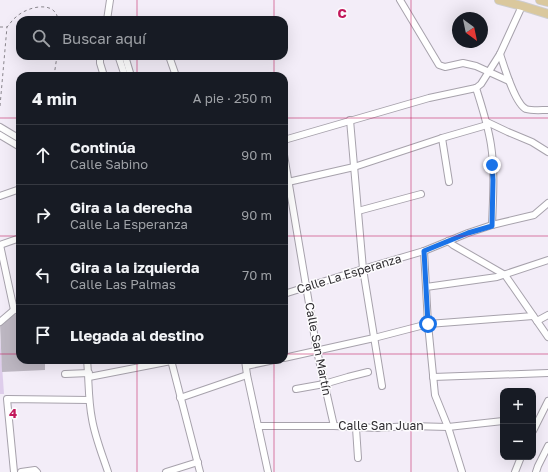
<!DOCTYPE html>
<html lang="es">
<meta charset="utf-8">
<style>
:root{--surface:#171b24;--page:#242831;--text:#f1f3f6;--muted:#9ea1a6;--line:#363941}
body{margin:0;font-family:"Golos Text",sans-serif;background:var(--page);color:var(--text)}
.controls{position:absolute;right:12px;bottom:12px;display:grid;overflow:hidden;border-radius:8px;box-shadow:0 4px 16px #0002}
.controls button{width:36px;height:36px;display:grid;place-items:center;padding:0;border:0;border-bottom:1px solid var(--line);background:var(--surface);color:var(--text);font:20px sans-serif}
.compass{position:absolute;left:452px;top:12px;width:36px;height:36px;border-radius:50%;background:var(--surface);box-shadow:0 4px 16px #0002;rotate:147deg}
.stop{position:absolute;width:12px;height:12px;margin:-9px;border:3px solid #1a73e8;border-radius:50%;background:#fff}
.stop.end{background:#1a73e8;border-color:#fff;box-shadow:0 1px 4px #0008}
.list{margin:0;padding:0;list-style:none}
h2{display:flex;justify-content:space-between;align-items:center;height:52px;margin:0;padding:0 16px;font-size:17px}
h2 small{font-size:13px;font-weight:400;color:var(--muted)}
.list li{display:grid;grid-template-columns:26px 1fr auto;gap:12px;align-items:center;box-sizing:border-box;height:60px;padding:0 16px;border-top:1px solid var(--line)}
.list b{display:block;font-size:15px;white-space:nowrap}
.list p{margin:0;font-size:13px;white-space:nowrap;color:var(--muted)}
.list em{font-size:13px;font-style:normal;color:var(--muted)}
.icon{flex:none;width:22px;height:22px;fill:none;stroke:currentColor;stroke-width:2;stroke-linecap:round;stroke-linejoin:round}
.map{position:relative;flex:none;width:548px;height:472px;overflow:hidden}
.search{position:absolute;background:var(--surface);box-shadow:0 4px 16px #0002;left:16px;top:16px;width:272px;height:44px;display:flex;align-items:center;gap:10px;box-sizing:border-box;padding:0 14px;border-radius:12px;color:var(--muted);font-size:15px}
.panel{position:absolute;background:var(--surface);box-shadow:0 4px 16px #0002;left:16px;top:72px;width:272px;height:292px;border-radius:12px}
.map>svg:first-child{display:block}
.green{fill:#decdeb}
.building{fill:#bdb7c2}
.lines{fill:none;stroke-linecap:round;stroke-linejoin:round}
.minor-casing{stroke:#a7a2ac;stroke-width:8}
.major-casing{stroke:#cdcdce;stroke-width:10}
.path{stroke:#8a868d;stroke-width:1;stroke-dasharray:3 3;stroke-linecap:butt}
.minor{stroke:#fff;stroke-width:6}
.major{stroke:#dac89d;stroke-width:8}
.route{stroke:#1a73e8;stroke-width:5}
.grid{fill:none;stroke:#c2185b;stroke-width:1;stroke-opacity:0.55}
.labels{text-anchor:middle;stroke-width:3;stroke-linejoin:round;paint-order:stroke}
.street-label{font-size:12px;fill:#2f2d31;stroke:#fdfcfe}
.grid-label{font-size:13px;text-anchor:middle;font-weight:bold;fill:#c2185b;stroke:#fdfcfe;stroke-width:3;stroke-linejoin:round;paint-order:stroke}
</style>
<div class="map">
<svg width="548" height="472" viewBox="0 0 548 472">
<rect width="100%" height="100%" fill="#f3edf8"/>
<polygon class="green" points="0,336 4,394 0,394"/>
<polygon class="building" points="15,313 20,321 20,360 45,360 45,370 2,372 0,324"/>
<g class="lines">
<defs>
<g id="minor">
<polyline points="400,0 439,65 445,67 463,63 476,66 509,81"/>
<polyline points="107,20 110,0"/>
<path d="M 500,54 C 504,66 515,104 526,109 C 532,111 541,110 548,110"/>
<polyline points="100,56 100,63 104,76"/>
<polyline points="119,56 119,58 125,76"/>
<polyline points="125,56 131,76"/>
<polyline points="169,56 176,76"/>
<path d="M 476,88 C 482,107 488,125 491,145 C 495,171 493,199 492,225"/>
<polyline points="476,88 481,84 500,54 522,6"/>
<polyline points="350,120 363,269 382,386"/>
<polyline points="487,122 508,132 532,142 548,152"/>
<polyline points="0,127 20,139"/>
<polyline points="0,135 20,147"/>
<polyline points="442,138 449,182"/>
<polyline points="284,140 429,98 476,88"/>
<polyline points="284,155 317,351 334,426"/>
<polyline points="288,182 354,167 442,138 487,125"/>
<polyline points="0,196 20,189"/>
<polyline points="358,211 421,194"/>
<polyline points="448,241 453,245 505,275 548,337"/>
<polyline points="0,245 14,310"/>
<polyline points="0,245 20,238"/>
<polyline points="424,251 428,324 435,395 448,427 462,472"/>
<polyline points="426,287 497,277 548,260"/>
<polyline points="284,294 363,269 424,251 468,233 492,225 534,215 548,203"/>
<polyline points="537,321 548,315"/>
<polyline points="0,322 14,310 20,309"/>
<polyline points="284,358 374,338 428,324 533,316"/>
<path d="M 87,360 C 89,380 88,399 92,419 C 95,437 102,454 108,472"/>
<polyline points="171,360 200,472"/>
<polyline points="245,360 247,375 268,472"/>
<polyline points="246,366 274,360"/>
<polyline points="65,374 89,373"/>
<polyline points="89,377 171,361"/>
<polyline points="433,377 548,373"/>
<polyline points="296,389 324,384 348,377 368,372"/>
<polyline points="180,398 247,375"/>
<polyline points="258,426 334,426 377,428 410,426 448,427 503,421"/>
<polyline points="356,428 358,458"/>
<polyline points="533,431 548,401"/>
<polyline points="14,472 7,399 89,400"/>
<polyline points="21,472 35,470 37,472"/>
<polyline points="166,472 198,462"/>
<polyline points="515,472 521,457"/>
<polyline points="536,472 538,466 548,446"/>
</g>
<g id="major">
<polyline points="499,0 522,6 548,14"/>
<polyline points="540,0 548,2"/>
</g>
</defs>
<use href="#minor" class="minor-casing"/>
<use href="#major" class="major-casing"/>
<g class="path">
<path d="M 0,27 L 7,27 C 10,24 12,20 16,17 C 28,6 56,0 58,20"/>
<polyline points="54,76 57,56"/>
<polyline points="0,106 7,27"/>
</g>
<use href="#minor" class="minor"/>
<use href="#major" class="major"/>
</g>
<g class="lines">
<polyline class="route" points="428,324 424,251 468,233 492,226 493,180 492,165"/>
</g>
<path class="grid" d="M 137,0 L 137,20M 274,0 L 274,20M 411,0 L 411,472M 137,56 L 137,76M 274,56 L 274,76M 0,118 L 20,118M 284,118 L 548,118M 0,236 L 20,236M 284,236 L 548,236M 0,354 L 20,354M 284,354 L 548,354M 137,360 L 137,472M 274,360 L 274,472"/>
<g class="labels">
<g class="street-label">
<text transform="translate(349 274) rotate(-17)" y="4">Calle La Esperanza</text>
<text transform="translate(318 349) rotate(79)" y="4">Calle San Martín</text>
<text x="381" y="430">Calle San Juan</text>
</g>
</g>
<g class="grid-label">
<text x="342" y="18">C</text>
<text x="13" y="418">4</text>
</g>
</svg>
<div class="controls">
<button>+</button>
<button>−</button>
</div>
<svg class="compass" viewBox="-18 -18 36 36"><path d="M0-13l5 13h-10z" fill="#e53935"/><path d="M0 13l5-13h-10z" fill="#9ea1a6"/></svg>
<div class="stop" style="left:428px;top:324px"></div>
<div class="stop end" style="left:492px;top:165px"></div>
<div class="search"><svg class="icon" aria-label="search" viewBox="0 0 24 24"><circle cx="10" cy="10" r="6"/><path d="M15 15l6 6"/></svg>Buscar aquí</div>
<section class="panel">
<h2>4 min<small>A pie · 250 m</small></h2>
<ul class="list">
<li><svg class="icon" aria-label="ahead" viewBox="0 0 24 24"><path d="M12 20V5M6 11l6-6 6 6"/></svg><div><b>Continúa</b><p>Calle Sabino</p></div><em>90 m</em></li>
<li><svg class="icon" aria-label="right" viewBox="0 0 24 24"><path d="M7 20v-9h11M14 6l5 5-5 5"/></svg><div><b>Gira a la derecha</b><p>Calle La Esperanza</p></div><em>90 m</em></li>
<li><svg class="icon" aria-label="left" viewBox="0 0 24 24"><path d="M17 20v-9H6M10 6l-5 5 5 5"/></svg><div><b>Gira a la izquierda</b><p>Calle Las Palmas</p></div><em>70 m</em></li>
<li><svg class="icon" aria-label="arrive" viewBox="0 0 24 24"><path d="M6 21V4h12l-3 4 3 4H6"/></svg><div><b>Llegada al destino</b></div></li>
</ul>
</section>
</div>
